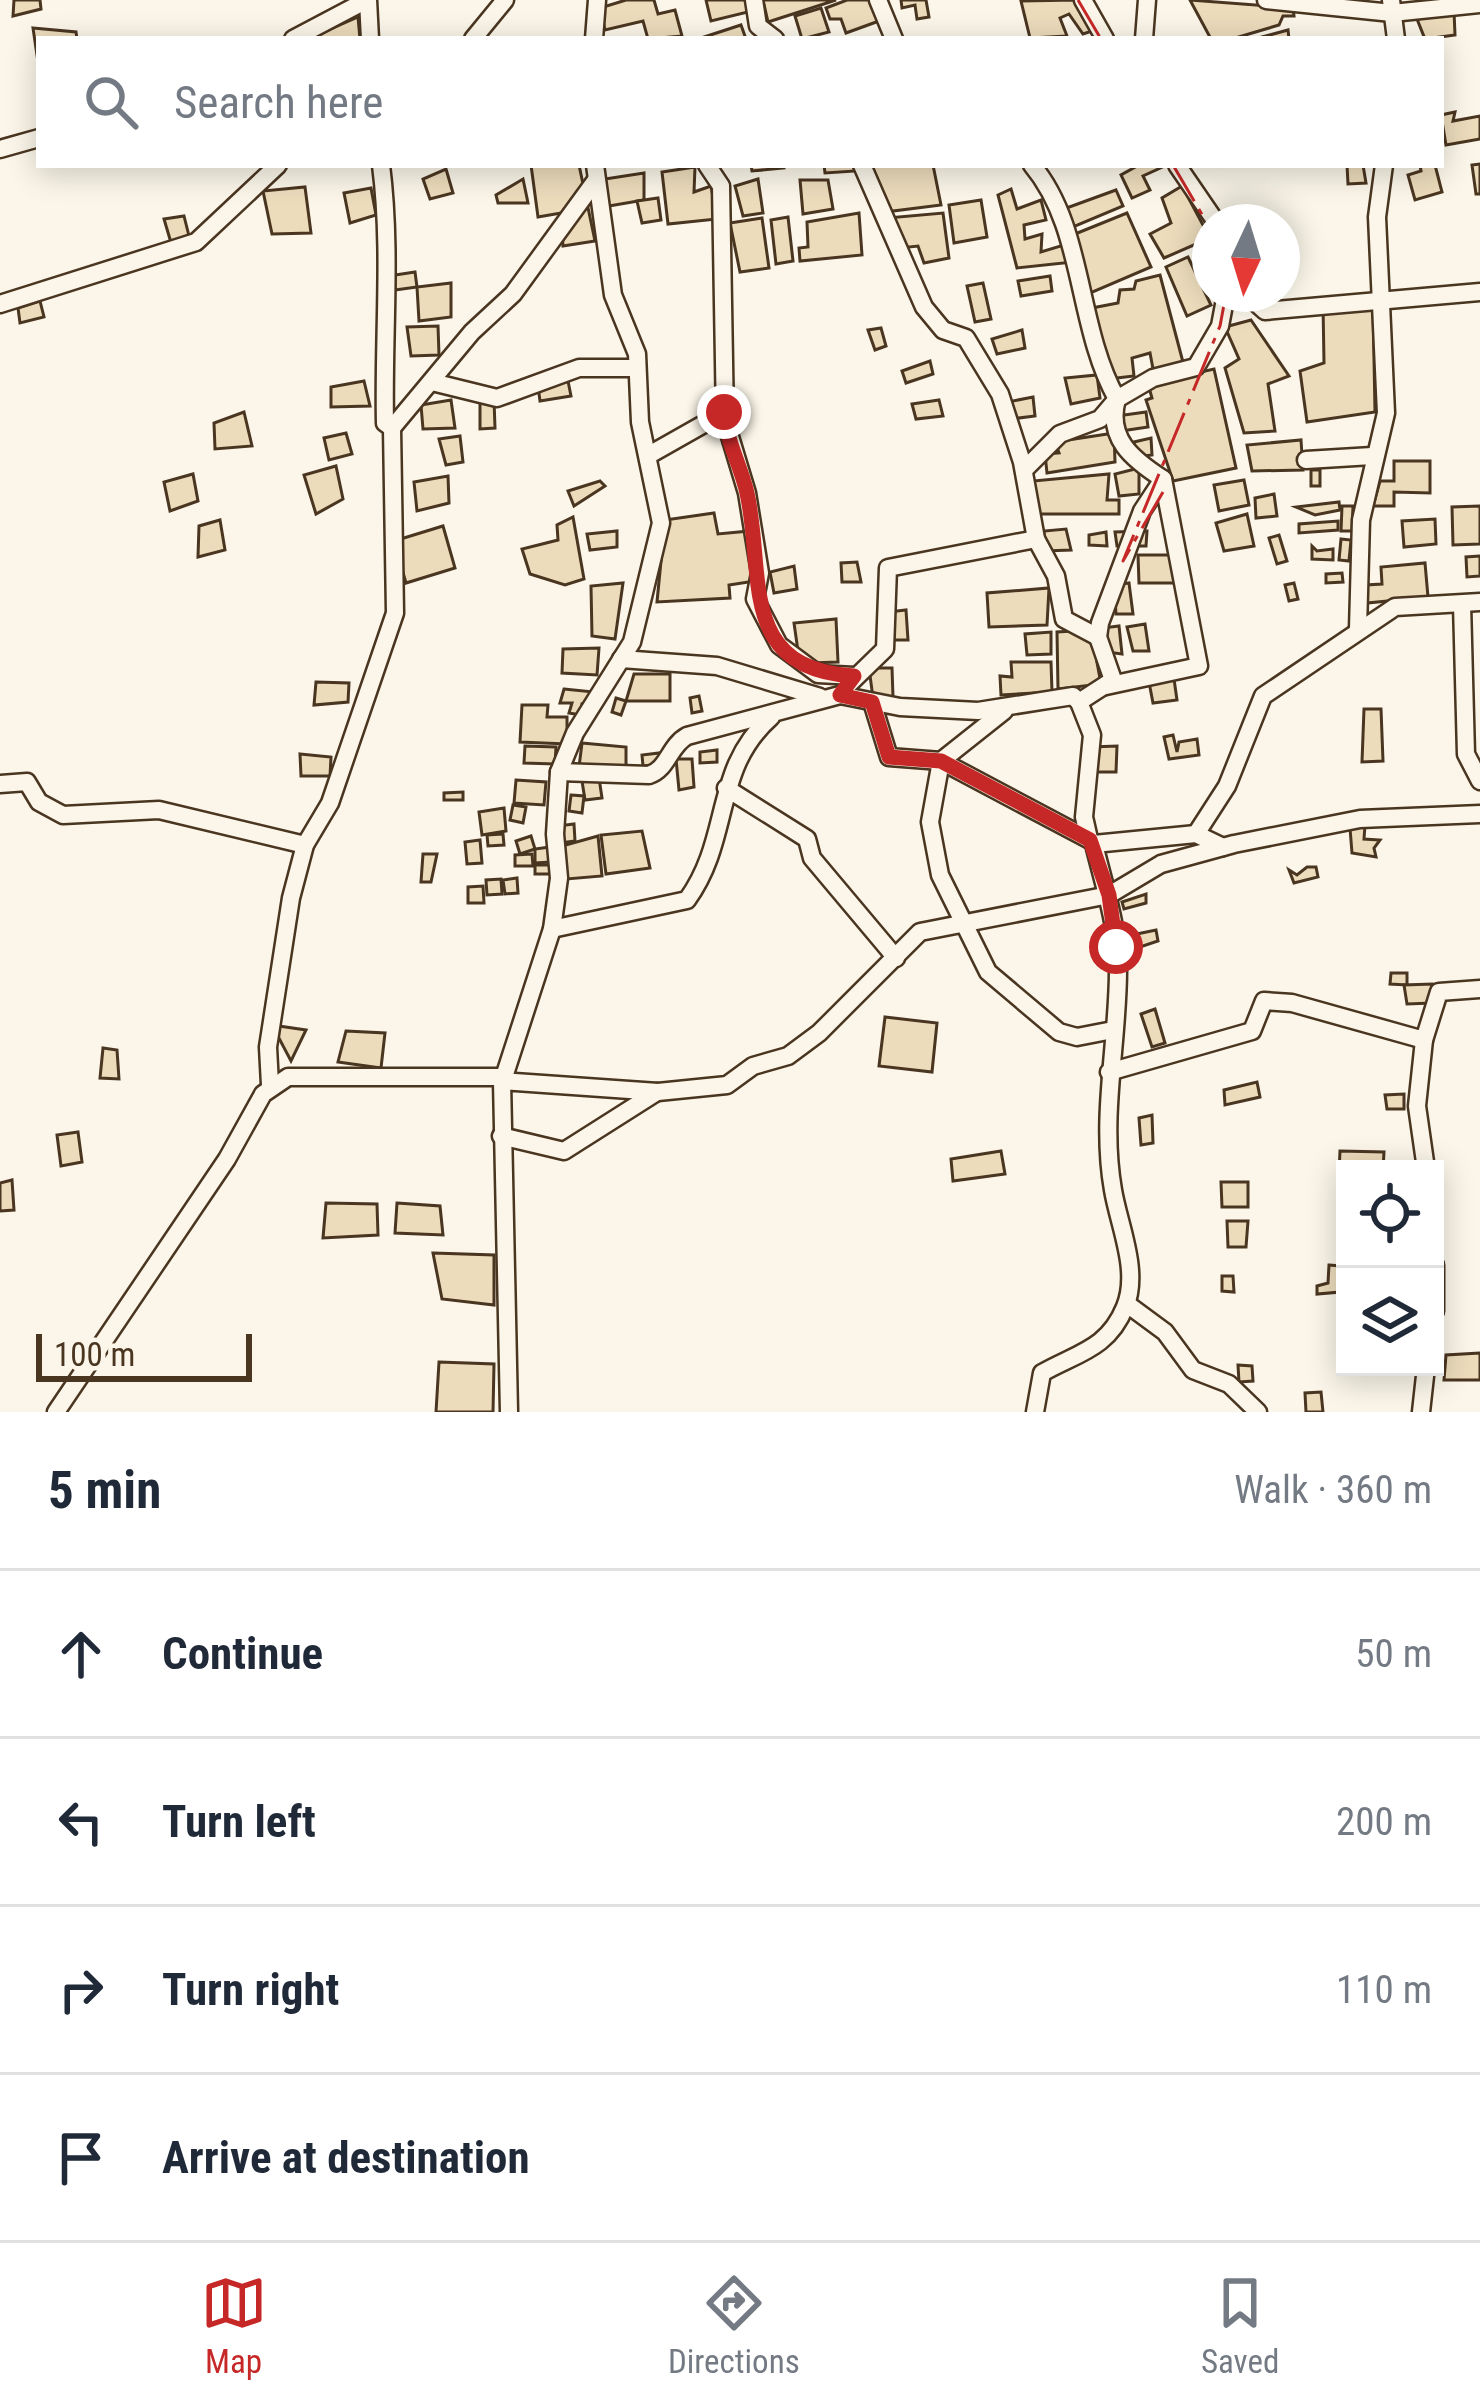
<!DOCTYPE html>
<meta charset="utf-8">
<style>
:root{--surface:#fff;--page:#f6f6f7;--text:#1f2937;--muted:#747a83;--line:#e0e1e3;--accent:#c62828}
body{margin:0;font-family:"Roboto Condensed",sans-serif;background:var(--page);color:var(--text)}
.controls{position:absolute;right:36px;bottom:36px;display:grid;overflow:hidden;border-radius:0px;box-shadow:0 6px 30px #0003}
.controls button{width:108px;height:108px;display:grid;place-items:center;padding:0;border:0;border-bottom:3px solid var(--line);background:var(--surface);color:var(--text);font:60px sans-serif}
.compass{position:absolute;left:1192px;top:204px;width:108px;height:108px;border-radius:50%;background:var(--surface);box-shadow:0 6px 30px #0003;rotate:184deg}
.scale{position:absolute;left:36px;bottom:30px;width:216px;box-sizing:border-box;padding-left:12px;border:6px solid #4a3520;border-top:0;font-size:33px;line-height:42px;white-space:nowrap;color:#4a3520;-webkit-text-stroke:9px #fbf6e9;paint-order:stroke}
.stop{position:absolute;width:36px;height:36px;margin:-27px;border:9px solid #c62828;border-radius:50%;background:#fff}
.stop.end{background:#c62828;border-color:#fff;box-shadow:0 3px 12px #0008}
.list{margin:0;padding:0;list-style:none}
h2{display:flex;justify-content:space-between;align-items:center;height:156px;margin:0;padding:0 48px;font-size:51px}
h2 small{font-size:39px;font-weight:400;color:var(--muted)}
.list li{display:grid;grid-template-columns:78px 1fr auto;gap:36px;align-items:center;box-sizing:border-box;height:168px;padding:0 48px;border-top:3px solid var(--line)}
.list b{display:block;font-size:45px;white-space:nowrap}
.list em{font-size:39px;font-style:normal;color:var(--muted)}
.icon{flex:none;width:66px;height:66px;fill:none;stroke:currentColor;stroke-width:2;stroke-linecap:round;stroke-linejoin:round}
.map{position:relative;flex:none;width:1480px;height:1412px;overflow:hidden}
.search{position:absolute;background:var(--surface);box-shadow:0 6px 30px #0003;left:36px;right:36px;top:36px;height:132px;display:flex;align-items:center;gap:30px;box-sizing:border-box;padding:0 42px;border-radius:0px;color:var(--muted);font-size:45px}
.sheet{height:828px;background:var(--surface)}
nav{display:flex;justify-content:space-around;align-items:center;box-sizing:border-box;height:168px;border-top:3px solid var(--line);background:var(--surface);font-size:33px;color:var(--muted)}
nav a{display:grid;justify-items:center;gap:6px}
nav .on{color:var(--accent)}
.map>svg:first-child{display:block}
.building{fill:#ecdcbc;stroke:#4a3520;stroke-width:3}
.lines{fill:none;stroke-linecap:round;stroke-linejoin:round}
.minor-casing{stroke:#4a3520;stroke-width:21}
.minor{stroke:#fbf6e9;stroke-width:16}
.power{stroke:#c62828;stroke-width:3;stroke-dasharray:42 9 6 9;stroke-linecap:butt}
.route{stroke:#c62828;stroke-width:15}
</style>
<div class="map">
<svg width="1480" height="1412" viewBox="0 0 1480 1412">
<rect width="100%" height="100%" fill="#fbf6e9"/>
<g class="building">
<polygon points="14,0 40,0 41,9 13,16"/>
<polygon points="626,0 654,0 658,14 675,10 682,36 648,39 643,21 605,30 600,8"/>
<polygon points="706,0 745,0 748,12 711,21"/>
<polygon points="763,0 836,0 768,22"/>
<polygon points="847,0 871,0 879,21 846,33 841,19 830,19 826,8"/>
<polygon points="901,0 926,0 929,17 917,19 915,5 902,8"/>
<polygon points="1076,0 1095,30 1083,34 1069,14 1060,18 1067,36 1030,38 1021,1"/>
<polygon points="1190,0 1293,8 1294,16 1283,16 1279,25 1232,39 1211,39"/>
<polygon points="821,8 829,32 802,39 795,16"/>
<polygon points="1454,11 1455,35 1425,39 1417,19"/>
<polygon points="358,17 360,39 308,39"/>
<polygon points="741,25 746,39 698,39"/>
<polygon points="33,28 76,32 77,39 39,39 38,62"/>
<polygon points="1288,30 1289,39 1262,39 1262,37"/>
<polygon points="1455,112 1453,121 1480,116 1480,139 1446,145 1441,115"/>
<polygon points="1480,164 1480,194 1476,194 1472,165"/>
<polygon points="531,165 579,165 595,241 563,246 561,213 538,217"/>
<polygon points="751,165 784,165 784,168 752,171"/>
<polygon points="824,165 854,165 856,171 825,173"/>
<polygon points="870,165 933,165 941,205 885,212"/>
<polygon points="1167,165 1143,176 1150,190 1132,198 1121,175 1139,165"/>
<polygon points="1347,165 1363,165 1366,183 1348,184"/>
<polygon points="1420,165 1435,165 1442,192 1415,200 1408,175 1421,171"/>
<polygon points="695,167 694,192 711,186 717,219 668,224 662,172"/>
<polygon points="446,169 453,193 430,199 423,179"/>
<polygon points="644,173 644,200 609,206 605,179"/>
<polygon points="523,179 528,203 498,203 496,195"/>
<polygon points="758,179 763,213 743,216 735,186"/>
<polygon points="800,180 828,180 833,209 803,214"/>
<polygon points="1182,186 1210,238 1164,258 1150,234 1171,223 1162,198"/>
<polygon points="305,187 311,233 272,234 263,191"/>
<polygon points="371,188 376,215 350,223 344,193"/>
<polygon points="1011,189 1017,209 1041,200 1046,220 1024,225 1025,239 1042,234 1041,252 1067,244 1073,262 1017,268 998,195"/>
<polygon points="1116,190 1123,206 1073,227 1061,210"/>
<polygon points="658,198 661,220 642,223 637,201"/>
<polygon points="981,200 987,237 954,243 949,205"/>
<polygon points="859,213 862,255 800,261 799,248 808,247 807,222"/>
<polygon points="943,213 949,258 924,263 918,246 900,248 887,218"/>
<polygon points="1127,213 1151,267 1088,294 1075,234"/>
<polygon points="184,216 190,240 172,246 164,219"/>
<polygon points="788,217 793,261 776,264 771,220"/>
<polygon points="762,218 769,268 740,272 730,223"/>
<polygon points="1188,257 1211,305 1187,316 1166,267"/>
<polygon points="415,272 417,287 395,290 395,275"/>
<polygon points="1160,275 1184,366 1154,374 1150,353 1132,358 1134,376 1108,379 1092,308 1118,303 1120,290 1134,289 1136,281"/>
<polygon points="1050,276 1052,291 1021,296 1018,281"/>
<polygon points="451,283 451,317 419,321 417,287"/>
<polygon points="983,283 991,319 975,322 967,286"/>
<polygon points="40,301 44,317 20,323 18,308"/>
<polygon points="1323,304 1373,305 1375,412 1307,422 1300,371 1324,363"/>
<polygon points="1251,320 1289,376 1268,384 1275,431 1244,433 1225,368 1239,359 1225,327"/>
<polygon points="438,326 439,355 411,356 407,327"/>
<polygon points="881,328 886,346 875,350 868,330"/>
<polygon points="1022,330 1025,348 997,354 992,339"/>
<polygon points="930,361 933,374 906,383 902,371"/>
<polygon points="1214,369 1236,468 1173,481 1146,400 1152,398 1148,384"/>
<polygon points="1097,375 1100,398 1071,404 1065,378"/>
<polygon points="364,381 370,406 331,407 331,387"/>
<polygon points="568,381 571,396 540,401 538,386"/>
<polygon points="1033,397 1035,416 1011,419 1008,402"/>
<polygon points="451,400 455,428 423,429 421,405"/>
<polygon points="494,400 495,428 480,429 480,403"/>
<polygon points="939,400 943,416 916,419 912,404"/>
<polygon points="244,412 252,446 215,449 214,423"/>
<polygon points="1146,412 1148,427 1121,431 1117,416"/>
<polygon points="346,433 352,454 329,460 324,438"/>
<polygon points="1114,433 1115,462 1047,473 1045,454 1059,453 1055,442"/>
<polygon points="460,436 463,462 446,465 439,439"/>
<polygon points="1151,438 1152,455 1136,457 1134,442"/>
<polygon points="1301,440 1303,470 1252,471 1247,445"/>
<polygon points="1394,461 1430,461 1430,493 1394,492 1394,506 1373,506 1380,481 1394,481"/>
<polygon points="336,466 343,499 316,514 304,475"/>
<polygon points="1139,468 1139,494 1119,496 1115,474"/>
<rect x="1311" y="470" width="9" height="16"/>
<polygon points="193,474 198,501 170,511 164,482"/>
<polygon points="1109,474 1107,500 1119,500 1119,514 1039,514 1033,481"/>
<polygon points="448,476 449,503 417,511 414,482"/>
<polygon points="1244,480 1249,505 1219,511 1214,485"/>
<polygon points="600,481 605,486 574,506 568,491"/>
<polygon points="1274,494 1277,516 1256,518 1255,498"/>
<polygon points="1339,502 1340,510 1315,515 1296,507"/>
<polygon points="1342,506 1353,506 1352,531 1341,531"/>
<polygon points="1480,506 1480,544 1453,545 1452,507"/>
<polygon points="714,513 718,534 750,531 755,581 729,585 730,598 657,602 665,520"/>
<polygon points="1247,514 1254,546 1224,551 1216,523"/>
<polygon points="573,517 584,579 565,585 530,574 522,549 558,540 557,525"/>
<polygon points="1435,519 1436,544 1404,547 1402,521"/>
<polygon points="220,520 225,550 198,557 199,526"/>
<polygon points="1338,521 1338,530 1299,533 1299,524"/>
<polygon points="443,526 455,568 406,583 394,541"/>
<polygon points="1066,529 1071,550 1044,551 1044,531"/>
<polygon points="617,531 617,547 590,550 587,534"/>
<polygon points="1147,531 1146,546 1117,546 1115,532"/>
<polygon points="1106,532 1107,546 1089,545 1089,535"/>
<polygon points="1279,535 1287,561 1277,564 1269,538"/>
<polygon points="1341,539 1351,540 1349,561 1339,560"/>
<polygon points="1312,546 1317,551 1333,549 1333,560 1312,559"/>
<polygon points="1138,555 1174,555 1180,583 1139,583"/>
<polygon points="1480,556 1480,576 1467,577 1466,557"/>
<polygon points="857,562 861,582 842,582 841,563"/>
<polygon points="1425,563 1428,597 1367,603 1366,585 1382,584 1381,567"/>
<polygon points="794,566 797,589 774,593 770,572"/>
<polygon points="1342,573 1343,582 1326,583 1326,574"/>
<polygon points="623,583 615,639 592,636 591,586"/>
<polygon points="1129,583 1133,614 1116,614 1114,585"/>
<polygon points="1294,583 1298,599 1289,601 1285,585"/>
<polygon points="1049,588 1047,625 989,627 987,593"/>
<polygon points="906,610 908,640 890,640 888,612"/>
<polygon points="836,619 838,662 810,663 798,651 794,623"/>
<polygon points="1145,624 1149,651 1133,651 1127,627"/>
<polygon points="1119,626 1122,654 1107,652 1103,628"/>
<polygon points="1091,630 1101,684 1058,689 1057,632"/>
<polygon points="1051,632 1051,654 1027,655 1025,634"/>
<polygon points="599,648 597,675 562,673 563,649"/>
<polygon points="1011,662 1051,662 1052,692 1001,695 1000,676 1012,677"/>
<polygon points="869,668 892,668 893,697 873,698"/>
<polygon points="634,674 670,674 670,701 626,701"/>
<polygon points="1174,679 1177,700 1153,703 1149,682"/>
<polygon points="316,682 349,683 348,702 314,705"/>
<polygon points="564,689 594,692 592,706 582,704 581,715 569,713 572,703 560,703"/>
<polygon points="699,696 702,711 692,713 690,698"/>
<polygon points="616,698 626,701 621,715 612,712"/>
<polygon points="522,705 548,705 547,717 567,717 567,744 520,742"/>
<polygon points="1364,709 1381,709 1383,761 1362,762"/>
<polygon points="1173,735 1177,752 1179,742 1197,739 1199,755 1169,759 1164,737"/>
<polygon points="582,743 626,747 626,767 579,767"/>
<polygon points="525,746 556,747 555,764 524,763"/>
<polygon points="1117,746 1116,772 1094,772 1091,747"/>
<polygon points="717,750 717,762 700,763 700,752"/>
<polygon points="659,753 660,764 643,766 642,755"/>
<polygon points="300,754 331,757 330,776 301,776"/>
<polygon points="676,759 692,759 694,787 679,790"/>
<polygon points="599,778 602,798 585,800 582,781"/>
<polygon points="516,780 546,782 544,805 514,803"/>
<polygon points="463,792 463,800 444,800 444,793"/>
<polygon points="571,795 584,796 582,813 569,811"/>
<polygon points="513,805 526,807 523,823 510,820"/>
<polygon points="504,808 506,831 482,835 479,812"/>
<polygon points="574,824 575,841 560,843 558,826"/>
<polygon points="1365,825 1364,839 1380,840 1374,848 1376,857 1352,853 1350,828"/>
<polygon points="642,831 650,868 606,874 601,835"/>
<polygon points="503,834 504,845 488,846 487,835"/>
<polygon points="531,836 535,849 520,854 516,841"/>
<polygon points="598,836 602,876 567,879 562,846"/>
<polygon points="480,840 482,863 467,864 465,842"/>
<polygon points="550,847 551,862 535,863 535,849"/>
<polygon points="423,854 437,854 431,882 421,882"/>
<polygon points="532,854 533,866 515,866 515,855"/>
<polygon points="535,865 552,865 553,874 535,874"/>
<polygon points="1307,867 1316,867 1318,877 1294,883 1289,870 1297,875"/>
<polygon points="517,878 518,893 505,894 503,880"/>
<polygon points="501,879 502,894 487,895 486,880"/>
<polygon points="483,886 484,903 468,903 468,887"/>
<polygon points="1146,894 1146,903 1124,909 1122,902"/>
<polygon points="1156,930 1158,941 1134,949 1132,935"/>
<polygon points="1391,973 1407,973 1407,985 1390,984"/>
<polygon points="1432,984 1432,1003 1407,1004 1404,985"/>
<polygon points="1155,1009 1165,1043 1152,1047 1141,1014"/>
<polygon points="885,1017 937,1023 932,1072 879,1066"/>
<polygon points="272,1025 306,1030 291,1061"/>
<polygon points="346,1031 385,1033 381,1068 338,1062"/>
<polygon points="103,1048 117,1050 119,1079 100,1078"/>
<polygon points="1257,1082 1260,1097 1225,1105 1224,1090"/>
<polygon points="1404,1094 1404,1109 1387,1109 1385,1095"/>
<polygon points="1152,1115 1153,1143 1141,1145 1139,1118"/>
<polygon points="78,1132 82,1162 61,1166 57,1135"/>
<polygon points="1001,1151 1005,1174 953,1181 951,1159"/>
<polygon points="1340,1151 1384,1152 1383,1169 1339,1173"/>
<polygon points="12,1180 14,1210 0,1211 0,1183"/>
<polygon points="1221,1182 1248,1182 1248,1207 1222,1207"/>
<polygon points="326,1203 377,1204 378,1235 323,1238"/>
<polygon points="397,1203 440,1206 443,1235 395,1233"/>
<polygon points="1227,1221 1248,1221 1246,1247 1228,1247"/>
<polygon points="433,1253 494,1255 494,1305 442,1299"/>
<polygon points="1329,1265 1341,1266 1340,1292 1317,1294 1317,1286 1328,1283"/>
<polygon points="1222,1276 1233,1276 1234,1292 1222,1291"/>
<polygon points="1480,1353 1480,1380 1444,1380 1446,1355"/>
<polygon points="439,1362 494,1364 493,1412 436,1412"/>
<polygon points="1238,1365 1252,1366 1253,1381 1239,1382"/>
<polygon points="1321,1392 1323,1412 1306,1412 1305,1393"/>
</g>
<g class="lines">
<defs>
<g id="minor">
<polyline points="368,0 370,39"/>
<polyline points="754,0 758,26 775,39"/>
<polyline points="878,0 894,39"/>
<polyline points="1083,0 1105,39"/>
<polyline points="1266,0 1392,13 1480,4"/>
<polyline points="1391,0 1396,39"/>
<polyline points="293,39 367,0"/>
<polyline points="473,39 505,0"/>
<polyline points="594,39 597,0"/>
<polyline points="1144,39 1147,0"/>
<polyline points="0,149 39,138"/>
<polyline points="707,165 721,186 725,420 747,493 760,573 755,599 779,645 818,674 854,676"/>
<polyline points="862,165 924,307 943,330 966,338 1000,394 1022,462 1036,539 1056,576 1064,619 1098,637"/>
<polyline points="1177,165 1216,222"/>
<polyline points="1246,294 1265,311 1480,292"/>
<polyline points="0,304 196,242 278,165"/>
<polyline points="432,382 497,398 579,368 637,368"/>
<polyline points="392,428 472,332 513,294 596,180"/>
<polyline points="649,455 725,412"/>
<polyline points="1306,460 1372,456"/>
<path d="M 1024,470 L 1060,434 L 1100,419 L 1117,399 C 1076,326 1085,228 1032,165"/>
<polyline points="1462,604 1466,754 1480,781"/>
<polyline points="1358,629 1361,520 1386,413 1377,217 1384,165"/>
<polyline points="621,659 717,666 820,697"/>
<polyline points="848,685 885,649 888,568 1036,539"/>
<polyline points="1106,686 1199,666 1163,479"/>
<polyline points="872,702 889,757 941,761 1090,840"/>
<polyline points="1079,702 1092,735 1084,817 1089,839"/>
<polyline points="1004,711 941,761 930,822 940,875 988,972 1059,1032 1077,1037 1113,1030"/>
<path d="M 559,772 L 649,775 C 668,769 669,746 687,736 L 840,695 L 900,707 L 978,711 L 1073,696 L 1079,702 L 1113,680 L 1098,637 L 1100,623 L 1142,511 L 1163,479 C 1132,459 1106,438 1117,399 L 1153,378 L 1196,367 L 1220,326 L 1226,294"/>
<polyline points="0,784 27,782 39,802 63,815 159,810 305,845"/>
<polyline points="726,788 807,839 812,858 896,958"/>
<polyline points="1196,834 1227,786 1263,696 1395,607 1480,602"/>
<path d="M 552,929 L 687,900 C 732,838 712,769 771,717"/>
<polyline points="1424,1040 1417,1106 1426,1169"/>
<polyline points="1109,1072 1252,1031 1264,1001 1292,1003 1424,1040 1439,992 1480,989"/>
<path d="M 270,1085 L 268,1047 L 291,898 L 305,845 L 330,803 L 395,613 L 392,428 L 385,423 C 383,336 392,250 381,165"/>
<polyline points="501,1136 564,1151 657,1092"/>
<polyline points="1435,1265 1435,1311"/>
<polyline points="1127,1304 1165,1332 1193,1370 1229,1384 1258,1412"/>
<polyline points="56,1412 227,1159 263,1094 288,1077 504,1077 552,929 559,878 555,834 559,772 575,733 632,642 661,523 640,422 637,354 613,295 595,165"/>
<polyline points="509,1412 502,1081 658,1092 727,1085 753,1066 788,1056 819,1033 920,932 1109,895 1161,864 1234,844 1360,819 1480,814"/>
<path d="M 1035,1412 L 1042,1373 C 1077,1353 1108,1349 1125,1307 C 1140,1271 1119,1226 1113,1190 C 1100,1117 1118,1043 1118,970 C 1118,926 1104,886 1094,844 L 1196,834 L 1223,847"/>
<polyline points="1421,1412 1426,1367"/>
</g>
</defs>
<use href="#minor" class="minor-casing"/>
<use href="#minor" class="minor"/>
<g class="power">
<polyline points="1078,0 1101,39"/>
<polyline points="1173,165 1210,228"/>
<polyline points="1163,492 1123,561 1220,326 1226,294"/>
</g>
</g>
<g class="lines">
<path class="route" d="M 724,412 C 726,440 741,466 747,493 C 765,575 737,669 854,676 L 840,695 L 872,702 L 889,757 L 941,761 L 1090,840 L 1109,895 L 1116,947"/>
</g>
</svg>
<div class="controls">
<button><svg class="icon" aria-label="locate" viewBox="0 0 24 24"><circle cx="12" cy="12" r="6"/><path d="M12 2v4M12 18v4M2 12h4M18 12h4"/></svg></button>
<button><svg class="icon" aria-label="layers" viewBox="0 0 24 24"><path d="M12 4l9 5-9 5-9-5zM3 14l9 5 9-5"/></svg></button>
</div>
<svg class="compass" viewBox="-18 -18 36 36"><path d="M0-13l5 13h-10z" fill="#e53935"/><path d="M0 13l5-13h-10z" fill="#747a83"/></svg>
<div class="scale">100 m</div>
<div class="stop" style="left:1116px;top:947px"></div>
<div class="stop end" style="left:724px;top:412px"></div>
<div class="search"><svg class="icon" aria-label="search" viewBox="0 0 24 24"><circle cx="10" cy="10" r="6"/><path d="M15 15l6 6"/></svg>Search here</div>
</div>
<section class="sheet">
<h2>5 min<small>Walk · 360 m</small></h2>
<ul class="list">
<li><svg class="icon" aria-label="ahead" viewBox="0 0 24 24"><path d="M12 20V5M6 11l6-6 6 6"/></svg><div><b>Continue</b></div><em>50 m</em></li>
<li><svg class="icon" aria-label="left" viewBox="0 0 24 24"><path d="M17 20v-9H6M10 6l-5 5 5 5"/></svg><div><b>Turn left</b></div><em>200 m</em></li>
<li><svg class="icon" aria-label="right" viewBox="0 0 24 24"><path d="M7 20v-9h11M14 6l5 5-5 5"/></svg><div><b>Turn right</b></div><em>110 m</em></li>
<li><svg class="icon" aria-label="arrive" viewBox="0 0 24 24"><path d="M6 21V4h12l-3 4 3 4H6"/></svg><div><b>Arrive at destination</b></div></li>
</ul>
</section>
<nav>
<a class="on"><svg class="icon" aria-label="map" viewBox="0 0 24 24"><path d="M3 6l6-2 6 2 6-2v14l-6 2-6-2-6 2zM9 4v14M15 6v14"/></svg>Map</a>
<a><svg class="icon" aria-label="directions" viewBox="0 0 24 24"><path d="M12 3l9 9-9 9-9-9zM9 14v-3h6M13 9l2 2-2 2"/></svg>Directions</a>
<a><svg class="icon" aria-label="saved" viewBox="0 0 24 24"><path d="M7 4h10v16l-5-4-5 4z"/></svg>Saved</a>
</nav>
